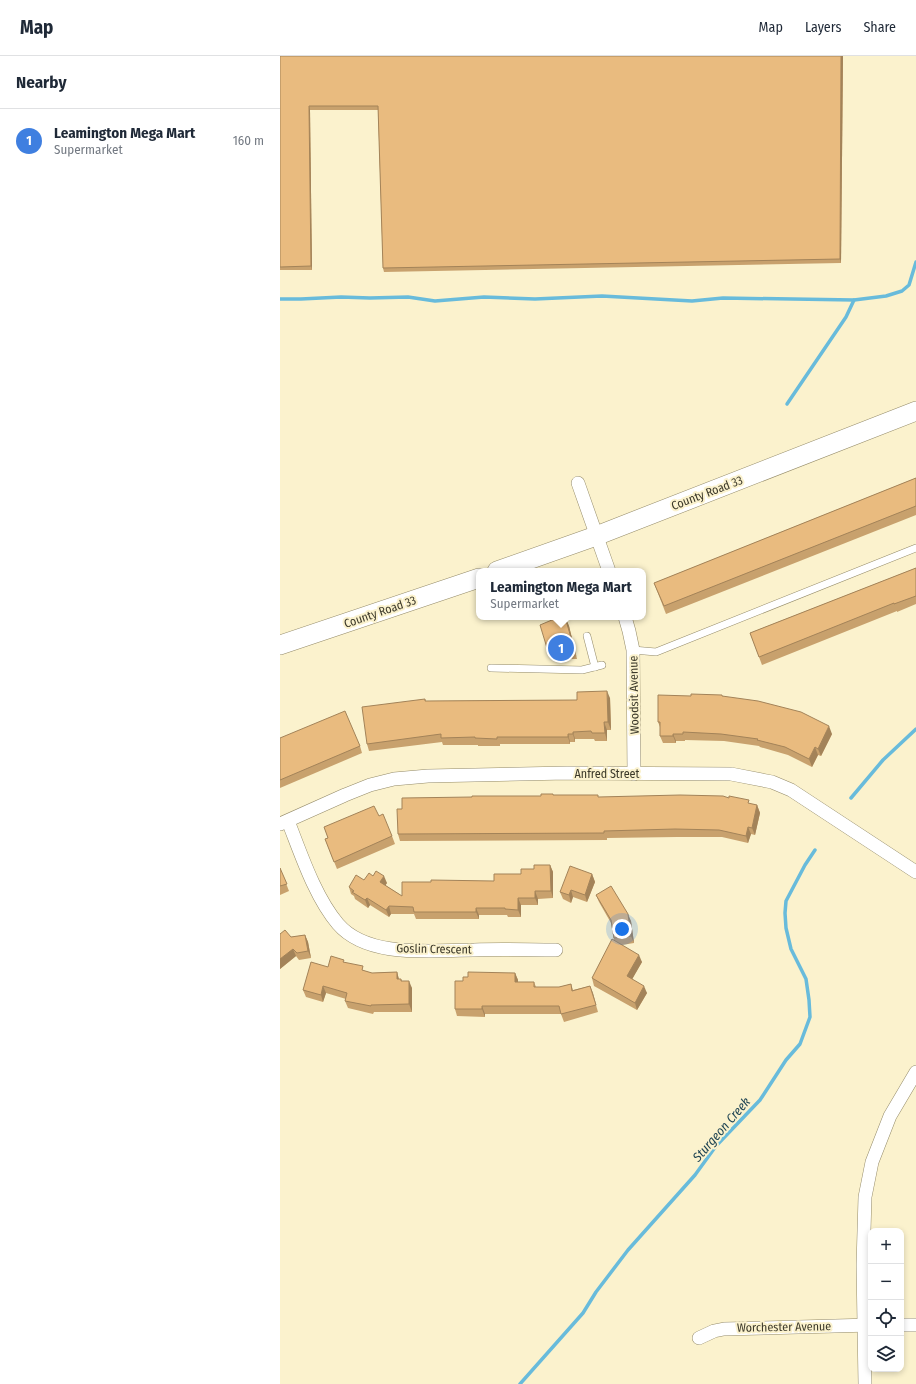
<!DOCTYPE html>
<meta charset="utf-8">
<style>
:root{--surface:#fff;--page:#f6f6f7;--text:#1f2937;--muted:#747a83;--line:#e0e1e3;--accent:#db2777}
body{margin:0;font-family:"Fira Sans Condensed",sans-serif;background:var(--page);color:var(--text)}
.controls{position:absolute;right:12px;bottom:12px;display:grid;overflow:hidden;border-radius:8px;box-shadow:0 2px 6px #0003}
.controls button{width:36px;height:36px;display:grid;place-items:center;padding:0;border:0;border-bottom:1px solid var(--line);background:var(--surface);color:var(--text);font:20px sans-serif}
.you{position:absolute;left:342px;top:873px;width:14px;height:14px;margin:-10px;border:3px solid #fff;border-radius:50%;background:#1a73e8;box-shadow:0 0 0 6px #1a73e833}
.badge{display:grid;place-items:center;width:26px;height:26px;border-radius:50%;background:var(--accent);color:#fff;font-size:13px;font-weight:700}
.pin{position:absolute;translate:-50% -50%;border:2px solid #fff;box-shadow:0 1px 4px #0006}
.popup{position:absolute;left:196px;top:512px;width:170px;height:52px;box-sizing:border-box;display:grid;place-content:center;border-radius:8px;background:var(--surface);filter:drop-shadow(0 1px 3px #0005);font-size:13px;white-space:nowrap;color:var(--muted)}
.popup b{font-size:15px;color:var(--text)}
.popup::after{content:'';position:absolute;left:50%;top:100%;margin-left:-8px;border:8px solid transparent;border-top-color:var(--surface)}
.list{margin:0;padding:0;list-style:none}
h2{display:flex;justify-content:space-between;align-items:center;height:52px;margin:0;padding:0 16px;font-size:17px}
h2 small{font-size:13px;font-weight:400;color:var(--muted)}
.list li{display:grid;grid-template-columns:26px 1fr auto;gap:12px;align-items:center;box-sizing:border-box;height:64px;padding:0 16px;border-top:1px solid var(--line)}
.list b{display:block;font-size:15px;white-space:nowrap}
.list p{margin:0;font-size:13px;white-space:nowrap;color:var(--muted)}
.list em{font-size:13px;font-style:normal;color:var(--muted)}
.icon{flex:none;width:22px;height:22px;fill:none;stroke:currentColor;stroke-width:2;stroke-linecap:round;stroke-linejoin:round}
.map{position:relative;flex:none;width:636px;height:1328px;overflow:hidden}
header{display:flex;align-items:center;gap:24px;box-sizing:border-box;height:56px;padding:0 20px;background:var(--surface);border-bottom:1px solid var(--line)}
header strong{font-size:19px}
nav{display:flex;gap:22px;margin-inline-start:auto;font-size:14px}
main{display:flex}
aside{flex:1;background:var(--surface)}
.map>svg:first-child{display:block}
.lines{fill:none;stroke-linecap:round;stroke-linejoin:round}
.stream{stroke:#68bbdb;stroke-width:3.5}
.service-casing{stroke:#948b69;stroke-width:8}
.minor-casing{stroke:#948b69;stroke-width:14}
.secondary-casing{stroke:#948b69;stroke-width:20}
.service{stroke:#fff;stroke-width:7}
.minor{stroke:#fff;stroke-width:13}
.secondary{stroke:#fff;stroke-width:19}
.wall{fill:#c8a16d}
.shaded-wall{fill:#a38359}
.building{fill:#e9bb7f;stroke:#a38359}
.labels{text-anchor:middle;stroke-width:4;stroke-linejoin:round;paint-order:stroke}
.street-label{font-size:12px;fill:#3c392a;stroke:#fbf2cd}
.water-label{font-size:13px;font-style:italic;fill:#1f4453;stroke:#fbf2cd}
</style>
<header>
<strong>Map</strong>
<nav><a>Map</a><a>Layers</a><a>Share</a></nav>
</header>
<main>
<aside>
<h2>Nearby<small></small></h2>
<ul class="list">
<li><span class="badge" style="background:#3f7fe0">1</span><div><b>Leamington Mega Mart</b><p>Supermarket</p></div><em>160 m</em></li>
</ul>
</aside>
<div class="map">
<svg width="636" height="1328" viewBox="0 0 636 1328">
<rect width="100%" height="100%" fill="#fbf2cd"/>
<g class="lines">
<g class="stream">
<polyline points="0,243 21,243 61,241 90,242 128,241 155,245 204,241 255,243 322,240 412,245 443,242 574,244 606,240 622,235 629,229 636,206"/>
<polyline points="507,348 566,261 574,244"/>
<polyline points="571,742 603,704 636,673"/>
<polyline points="240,1328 303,1257 316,1236 348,1194 415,1119 436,1090 480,1044 506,1004 520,988 530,961 529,944 526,923 511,893 506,872 505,857 506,845 525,809 535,794"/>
</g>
<defs>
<g id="service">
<polyline points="307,580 315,611"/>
<polyline points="353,594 376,596 636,492"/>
<polyline points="211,612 302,614 322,609"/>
</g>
<g id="minor">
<polyline points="298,427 329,515"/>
<polyline points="345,561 349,575 353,594 354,718"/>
<path d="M 8,765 C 21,798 35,841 58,868 C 88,903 153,894 194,894 C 222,893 249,894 276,894"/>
<polyline points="0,768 65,739 90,729 114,723 148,720 287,717 451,718 492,726 511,734 636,816"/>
<polyline points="621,1269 636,1269"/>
<polyline points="419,1282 434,1275 444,1273 591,1269"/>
<polyline points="585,1328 583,1209 585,1141 592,1106 610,1060 636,1016"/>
</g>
<g id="secondary">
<polyline points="217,515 316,480 636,355"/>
<polyline points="0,589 199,522"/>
</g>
</defs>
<use href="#service" class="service-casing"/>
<use href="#minor" class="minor-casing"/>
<use href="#secondary" class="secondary-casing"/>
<use href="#service" class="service"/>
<use href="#minor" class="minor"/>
<use href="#secondary" class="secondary"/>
</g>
<g class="wall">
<polygon points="0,0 563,0 561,207 104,216 103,212 98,54 30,54 32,214 0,214"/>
<polygon points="636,422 636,459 386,558 374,527"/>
<polygon points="636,512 636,548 617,556 617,555 482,609 470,577"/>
<polygon points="285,561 289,570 297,603 271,603 267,592"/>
<polygon points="442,640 552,678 541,700 538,699 532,711 508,699 480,691 479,690 444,685 405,684 405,685 396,685 396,687 383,687 380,680 380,671 378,666"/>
<polygon points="330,642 331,674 327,674 327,685 315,685 314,683 295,683 295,686 290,686 290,688 220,688 220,690 198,690 198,689 163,689 162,686 89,695 87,688 145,643 146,645 297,644"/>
<polygon points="0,682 80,690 82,697 0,732"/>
<polygon points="273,738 273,739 470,748 477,749 480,757 475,779 471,778 468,787 442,781 397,781 327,782 327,784 120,785 118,778 122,753 192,741 261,740"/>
<polygon points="44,771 112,780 115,788 57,813 45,783 48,782"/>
<polygon points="270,809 273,816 273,842 258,843 258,849 241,849 241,861 228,861 227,859 199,859 199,863 136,863 134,858 111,858 109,861 90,849 88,852 75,843 74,840 71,838 69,831 93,820 107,827 105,829 122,840 214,825 241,818 254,813"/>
<polygon points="0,812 9,835 0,839"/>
<polygon points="312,818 315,826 307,846 293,841 291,847 283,843 280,836"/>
<polygon points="316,839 351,865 354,887 342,889 362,906 352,923 367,937 357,954 314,930 312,922 334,885 331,867 319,846"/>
<polygon points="0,878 11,881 25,879 28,886 31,902 19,904 16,900 0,913"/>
<polygon points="64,906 85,915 92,917 117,916 119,923 121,923 122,925 132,932 132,956 94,956 93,958 68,952 65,945 66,943 46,937 43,946 26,941 23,934 48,911"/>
<polygon points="235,917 238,924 238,926 254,926 256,931 279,931 291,928 293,934 310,930 318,956 284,966 281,958 205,958 205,961 177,960 175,953 183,925"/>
</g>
<g class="shaded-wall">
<polygon points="561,0 563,0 561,207 560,203"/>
<polygon points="29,50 30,54 32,214 31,210"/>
<polygon points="285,561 289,570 297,603 294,592"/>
<polygon points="327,635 330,642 331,674 328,666"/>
<polygon points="324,666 327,674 327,685 325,677"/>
<polygon points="549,670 552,678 541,700 538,693"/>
<polygon points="293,676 295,683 295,686 293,678"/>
<polygon points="288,678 290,686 290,688 288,681"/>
<polygon points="393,678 396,685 396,687 393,680"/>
<polygon points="535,691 538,699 532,711 529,703"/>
<polygon points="477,749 480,757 475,779 472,772"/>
<polygon points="468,771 471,778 468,787 466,780"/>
<polygon points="270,809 273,816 273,842 271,835"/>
<polygon points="312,818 315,826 307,846 305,839"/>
<polygon points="104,820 107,827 103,833 100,826"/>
<polygon points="291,834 293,841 291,847 289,839"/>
<polygon points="255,835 258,843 258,849 255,842"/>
<polygon points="87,842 90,849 88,852 85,844"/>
<polygon points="238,842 241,849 241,861 238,854"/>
<polygon points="109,850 111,858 109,861 106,854"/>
<polygon points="196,852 199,859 199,863 196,856"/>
<polygon points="348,858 351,865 354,887 351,880"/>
<polygon points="25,879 28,886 31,902 28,895"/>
<polygon points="13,893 16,900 0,913 0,903"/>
<polygon points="359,899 362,906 350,927 347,920"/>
<polygon points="117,916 119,924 117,923"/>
<polygon points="235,917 238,924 238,933 235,926"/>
<polygon points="129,925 132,932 132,956 129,948"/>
<polygon points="43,930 46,937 43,946 41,939"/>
<polygon points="310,930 313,937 318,956 316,949"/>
<polygon points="364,930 367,937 357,954 355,947"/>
<polygon points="202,950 205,958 205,961 202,953"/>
</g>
<g class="building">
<polygon points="0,0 561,0 560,203 103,212 98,50 29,50 31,210 0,211"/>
<polygon points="636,422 636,450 384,550 374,527"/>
<polygon points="636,512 636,540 614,548 614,547 479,601 470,577"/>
<polygon points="279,561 285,561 294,592 267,592 260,569"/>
<polygon points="327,635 328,666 324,666 325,677 312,677 311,675 293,676 293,678 288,678 288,681 217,681 217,683 195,682 195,681 161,682 161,678 87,688 82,651 145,643 145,645 297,644 297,636"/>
<polygon points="411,638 442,639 442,640 478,645 521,656 549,670 538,693 535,691 529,703 505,691 477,684 478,683 441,678 403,676 403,678 393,678 393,680 380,680 380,666 378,666 378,639 411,640"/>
<polygon points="65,655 80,690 0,724 0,682"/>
<polygon points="261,738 273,738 273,739 318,739 318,741 400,739 443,740 449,742 449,740 469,744 468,747 477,749 472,772 468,771 466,780 439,774 395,773 324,775 324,777 118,778 117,753 122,753 122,742 192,741 192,740 261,740"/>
<polygon points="94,750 99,760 103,758 112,780 54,806 45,783 48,782 44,771"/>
<polygon points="254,809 270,809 271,835 255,835 255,842 238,842 238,854 225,853 225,852 196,852 196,856 134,856 133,851 109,850 106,854 87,842 85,844 72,836 74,835 69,831 76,819 84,824 89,817 93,820 96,815 104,820 100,826 122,840 122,826 151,826 151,824 214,825 214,818 241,818 241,813 254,813"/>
<polygon points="290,810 312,818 305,839 291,834 289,839 280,836"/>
<polygon points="0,812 7,828 0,830"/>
<polygon points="331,830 348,858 351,880 334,882 331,864 316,839"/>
<polygon points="5,874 11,881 25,879 28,895 17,897 13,893 0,903 0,878"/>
<polygon points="332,883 359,899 347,920 364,930 355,947 312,922"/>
<polygon points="51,900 64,904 63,906 83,910 82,914 92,917 117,916 117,923 121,923 121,925 129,925 129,948 91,949 91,950 65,945 67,937 43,930 41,939 23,934 31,906 48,911"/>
<polygon points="188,916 235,917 235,926 254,926 254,931 279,931 291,928 292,935 310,930 316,949 281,958 279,950 202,950 202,953 175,953 175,925 183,925 183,921 188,921"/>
</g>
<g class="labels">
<g class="street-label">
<text transform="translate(427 437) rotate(-21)" y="4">County Road 33</text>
<text transform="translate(100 556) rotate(-19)" y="4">County Road 33</text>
<text transform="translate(354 639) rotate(-91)" y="4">Woodsit Avenue</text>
<text x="327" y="722">Anfred Street</text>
<text transform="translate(154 893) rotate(1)" y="4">Goslin Crescent</text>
<text transform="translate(504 1271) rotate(-1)" y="4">Worchester Avenue</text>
</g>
<g class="water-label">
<text transform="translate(441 1073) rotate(-49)" y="5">Sturgeon Creek</text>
</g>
</g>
</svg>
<div class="controls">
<button>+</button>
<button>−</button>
<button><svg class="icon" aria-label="locate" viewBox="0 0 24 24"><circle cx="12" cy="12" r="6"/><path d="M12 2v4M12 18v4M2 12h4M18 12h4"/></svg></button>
<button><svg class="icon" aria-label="layers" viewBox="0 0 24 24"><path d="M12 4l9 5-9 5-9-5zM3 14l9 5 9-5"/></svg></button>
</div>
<div class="you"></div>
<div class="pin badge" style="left:281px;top:592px;background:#3f7fe0">1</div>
<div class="popup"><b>Leamington Mega Mart</b>Supermarket</div>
</div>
</main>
